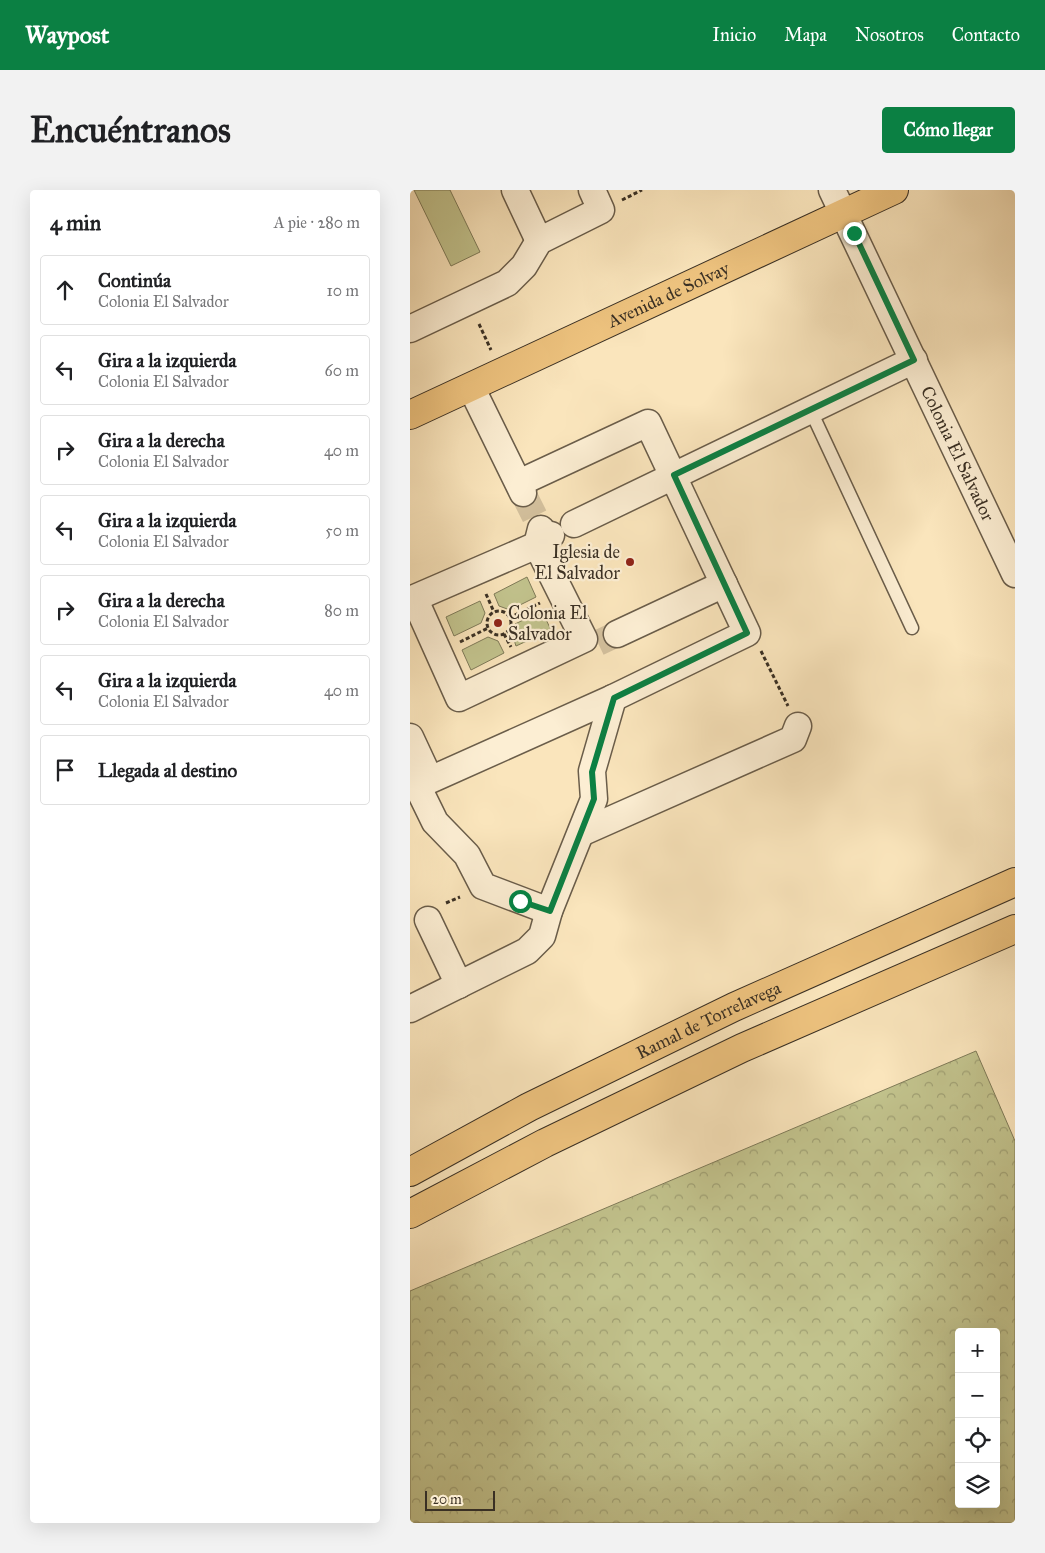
<!DOCTYPE html>
<html lang="es">
<meta charset="utf-8">
<style>
:root{--surface:#fff;--page:#f2f2f2;--text:#202124;--muted:#757577;--line:#e0e0e0;--accent:#0b8043}
body{margin:0;font-family:"IM FELL Great Primer",serif;background:var(--page);color:var(--text)}
.controls{position:absolute;right:15px;bottom:15px;display:grid;overflow:hidden;border-radius:5px;box-shadow:0 5px 20px #0002}
.controls button{width:45px;height:45px;display:grid;place-items:center;padding:0;border:0;border-bottom:1px solid var(--line);background:var(--surface);color:var(--text);font:25px sans-serif}
.scale{position:absolute;left:15px;bottom:12px;width:70px;box-sizing:border-box;padding-left:5px;border:2px solid #3a3024;border-top:0;font-size:14px;line-height:18px;white-space:nowrap;color:#3a3024;-webkit-text-stroke:4px #fceed3;paint-order:stroke}
.stop{position:absolute;width:15px;height:15px;margin:-11px;border:4px solid #0b8043;border-radius:50%;background:#fff}
.stop.end{background:#0b8043;border-color:#fff;box-shadow:0 1px 5px #0008}
.list{margin:0;padding:0;list-style:none}
h2{display:flex;justify-content:space-between;align-items:center;height:65px;margin:0;padding:0 20px;font-size:21px}
h2 small{font-size:16px;font-weight:400;color:var(--muted)}
.list li{display:grid;grid-template-columns:32px 1fr auto;gap:15px;align-items:center;box-sizing:border-box;height:70px;margin:0 10px 10px;padding:0 10px;border:1px solid var(--line);border-radius:5px}
.list b{display:block;font-size:19px;white-space:nowrap}
.list p{margin:0;font-size:16px;white-space:nowrap;color:var(--muted)}
.list em{font-size:16px;font-style:normal;color:var(--muted)}
.icon{flex:none;width:28px;height:28px;fill:none;stroke:currentColor;stroke-width:2;stroke-linecap:round;stroke-linejoin:round}
.map{position:relative;flex:none;width:605px;height:1333px;overflow:hidden;border-radius:5px}
header{display:flex;align-items:center;gap:30px;box-sizing:border-box;height:70px;padding:0 25px;background:var(--accent);color:#fff}
header strong{font-size:24px}
nav{display:flex;gap:28px;margin-inline-start:auto;font-size:18px}
.intro{display:flex;align-items:center;justify-content:space-between;box-sizing:border-box;height:120px;padding:0 30px}
h1{margin:0;font-size:35px}
.button{padding:12px 22px;border-radius:5px;background:var(--accent);color:#fff;font-size:18px;font-weight:700}
main{display:flex;gap:30px;padding:0 30px}
aside{flex:1;background:var(--surface);border-radius:5px;box-shadow:0 5px 20px #0002}
.map>svg:first-child{display:block}
.green{fill:#c2c38d;stroke:#7e7a58}
.forest{fill:url(#forest-crowns);stroke:#7e7a58;fill-rule:evenodd}
.lines{fill:none;stroke-linecap:round;stroke-linejoin:round}
.street-tunnel{stroke:#d4c19e;stroke-width:26;stroke-dasharray:26 13;stroke-linecap:butt}
.lane-casing{stroke:#6a5d4a;stroke-width:15}
.street-casing{stroke:#6a5d4a;stroke-width:29}
.highway-casing{stroke:#3a3024;stroke-width:30}
.path{stroke:#3a3024;stroke-width:3;stroke-dasharray:4 2.5;stroke-linecap:butt}
.lane{stroke:#fceed3;stroke-width:12}
.street{stroke:#fceed3;stroke-width:26}
.highway{stroke:#edc27e;stroke-width:28}
.route{stroke:#0b8043;stroke-width:6}
.poi-dot{fill:#8f2418;stroke:#fceed3;stroke-width:2}
.labels{text-anchor:middle;stroke-width:4.5;stroke-linejoin:round;paint-order:stroke}
.street-label{font-size:18px;fill:#3a3024;stroke:#fceed3}
.poi-label{font-size:18px;fill:#3a3024;stroke:#fceed3;text-anchor:end}
</style>
<header>
<strong>Waypost</strong>
<nav><a>Inicio</a><a>Mapa</a><a>Nosotros</a><a>Contacto</a></nav>
</header>
<div class="intro"><h1>Encuéntranos</h1><a class="button">Cómo llegar</a></div>
<main>
<aside>
<h2>4 min<small>A pie · 280 m</small></h2>
<ul class="list">
<li><svg class="icon" aria-label="ahead" viewBox="0 0 24 24"><path d="M12 20V5M6 11l6-6 6 6"/></svg><div><b>Continúa</b><p>Colonia El Salvador</p></div><em>10 m</em></li>
<li><svg class="icon" aria-label="left" viewBox="0 0 24 24"><path d="M17 20v-9H6M10 6l-5 5 5 5"/></svg><div><b>Gira a la izquierda</b><p>Colonia El Salvador</p></div><em>60 m</em></li>
<li><svg class="icon" aria-label="right" viewBox="0 0 24 24"><path d="M7 20v-9h11M14 6l5 5-5 5"/></svg><div><b>Gira a la derecha</b><p>Colonia El Salvador</p></div><em>40 m</em></li>
<li><svg class="icon" aria-label="left" viewBox="0 0 24 24"><path d="M17 20v-9H6M10 6l-5 5 5 5"/></svg><div><b>Gira a la izquierda</b><p>Colonia El Salvador</p></div><em>50 m</em></li>
<li><svg class="icon" aria-label="right" viewBox="0 0 24 24"><path d="M7 20v-9h11M14 6l5 5-5 5"/></svg><div><b>Gira a la derecha</b><p>Colonia El Salvador</p></div><em>80 m</em></li>
<li><svg class="icon" aria-label="left" viewBox="0 0 24 24"><path d="M17 20v-9H6M10 6l-5 5 5 5"/></svg><div><b>Gira a la izquierda</b><p>Colonia El Salvador</p></div><em>40 m</em></li>
<li><svg class="icon" aria-label="arrive" viewBox="0 0 24 24"><path d="M6 21V4h12l-3 4 3 4H6"/></svg><div><b>Llegada al destino</b></div></li>
</ul>
</aside>
<div class="map">
<svg width="605" height="1333" viewBox="0 0 605 1333">
<defs>
<pattern id="forest-crowns" width="20" height="18" patternUnits="userSpaceOnUse" patternTransform="scale(1.25)"><rect width="20" height="18" fill="#c2c38d"/><path d="M2 6a3 3 0 1 1 6 0M12 15a3 3 0 1 1 6 0" fill="none" stroke="#9f9f73"/></pattern>
</defs>
<rect width="100%" height="100%" fill="#fae5bc"/>
<filter id="stains"><feTurbulence type="fractalNoise" baseFrequency=".004" numOctaves="4"/><feColorMatrix values="0 0 0 0 .2 0 0 0 0 .09 0 0 0 0 .02 0 0 0 .5 -.17"/></filter>
<radialGradient id="worn" r=".72"><stop offset=".6" stop-color="#630" stop-opacity="0"/><stop offset="1" stop-color="#630" stop-opacity=".3"/></radialGradient>
<g class="green">
<polygon points="4,0 40,0 70,62 41,76"/>
<polygon points="117,387 126,407 100,420 89,416 84,404"/>
<polygon points="70,411 75,423 71,433 44,446 36,427"/>
<polygon points="132,421 141,440 106,456 102,444 105,434"/>
<polygon points="78,447 88,451 94,463 61,480 52,460"/>
</g>
<path class="forest" d="M 566,861 L 605,951 L 605,1333 L 0,1333 L 0,1101 ZM 549,1142 L 586,1142 L 586,1314 L 549,1314 Z"/>
<g class="lines">
<g class="street-tunnel">
<polyline points="113,303 131,339"/>
<polyline points="188,453 207,444"/>
</g>
<defs>
<polyline id="lane" points="400,219 502,438"/>
<g id="street">
<polyline points="105,0 129,51"/>
<path id="s1" d="M 422,0 L 605,384"/>
<polyline points="0,139 97,93 114,76 129,51 191,20 182,0"/>
<polyline points="61,197 113,303"/>
<polyline points="164,334 504,170"/>
<polyline points="0,410 127,355 141,345"/>
<polyline points="5,410 49,508 174,449 127,355 131,339"/>
<polyline points="207,444 314,394"/>
<polyline points="0,547 20,590 203,508 337,443 238,233 109,293"/>
<polyline points="0,581 25,632 57,665 73,696 139,721"/>
<polyline points="173,642 383,549 388,536"/>
<polyline points="18,730 49,795"/>
<polyline points="0,819 117,761 132,746 139,721 184,609 182,581 203,508"/>
</g>
<g id="highway">
<path id="s2" d="M 0,225 L 484,0"/>
<path id="s3" d="M 0,982 L 119,917 L 324,817 L 605,692"/>
<polyline points="0,1024 135,953 332,858 605,739"/>
</g>
</defs>
<use href="#lane" class="lane-casing"/>
<use href="#street" class="street-casing"/>
<use href="#highway" class="highway-casing"/>
<g class="path">
<polyline points="212,10 232,0"/>
<polyline points="69,134 81,160"/>
<polyline points="76,404 84,422"/>
<circle cx="89" cy="433" r="12"/>
<polyline points="99,428 130,413"/>
<polyline points="94,444 101,457"/>
<polyline points="50,452 78,438"/>
<polyline points="351,461 378,516"/>
<polyline points="36,713 50,707"/>
</g>
<use href="#lane" class="lane"/>
<use href="#street" class="street"/>
<use href="#highway" class="highway"/>
</g>
<g class="lines">
<polyline class="route" points="110,711 140,721 184,609 182,582 204,508 337,443 264,285 504,170 444,43"/>
</g>
<g class="poi-dot">
<circle cx="220" cy="372" r="5"/>
<circle cx="88" cy="433" r="5"/>
</g>
<g class="labels">
<g class="street-label">
<text dy="6" stroke="none"><textPath href="#s2" startOffset="285">Avenida de Solvay</textPath></text>
<text dy="6" stroke="none"><textPath href="#s1" startOffset="292">Colonia El Salvador</textPath></text>
<text dy="6" stroke="none"><textPath href="#s3" startOffset="335">Ramal de Torrelavega</textPath></text>
</g>
<g class="poi-label">
<text x="210" y="368">Iglesia de<tspan x="210" dy="21">El Salvador</tspan></text>
<text x="98" y="429" text-anchor="start">Colonia El<tspan x="98" dy="21">Salvador</tspan></text>
</g>
</g>
<rect width="100%" height="100%" filter="url(#stains)"/>
<rect width="100%" height="100%" fill="url(#worn)"/>
</svg>
<div class="controls">
<button>+</button>
<button>−</button>
<button><svg class="icon" aria-label="locate" viewBox="0 0 24 24"><circle cx="12" cy="12" r="6"/><path d="M12 2v4M12 18v4M2 12h4M18 12h4"/></svg></button>
<button><svg class="icon" aria-label="layers" viewBox="0 0 24 24"><path d="M12 4l9 5-9 5-9-5zM3 14l9 5 9-5"/></svg></button>
</div>
<div class="scale">20 m</div>
<div class="stop" style="left:110px;top:711px"></div>
<div class="stop end" style="left:444px;top:43px"></div>
</div>
</main>
